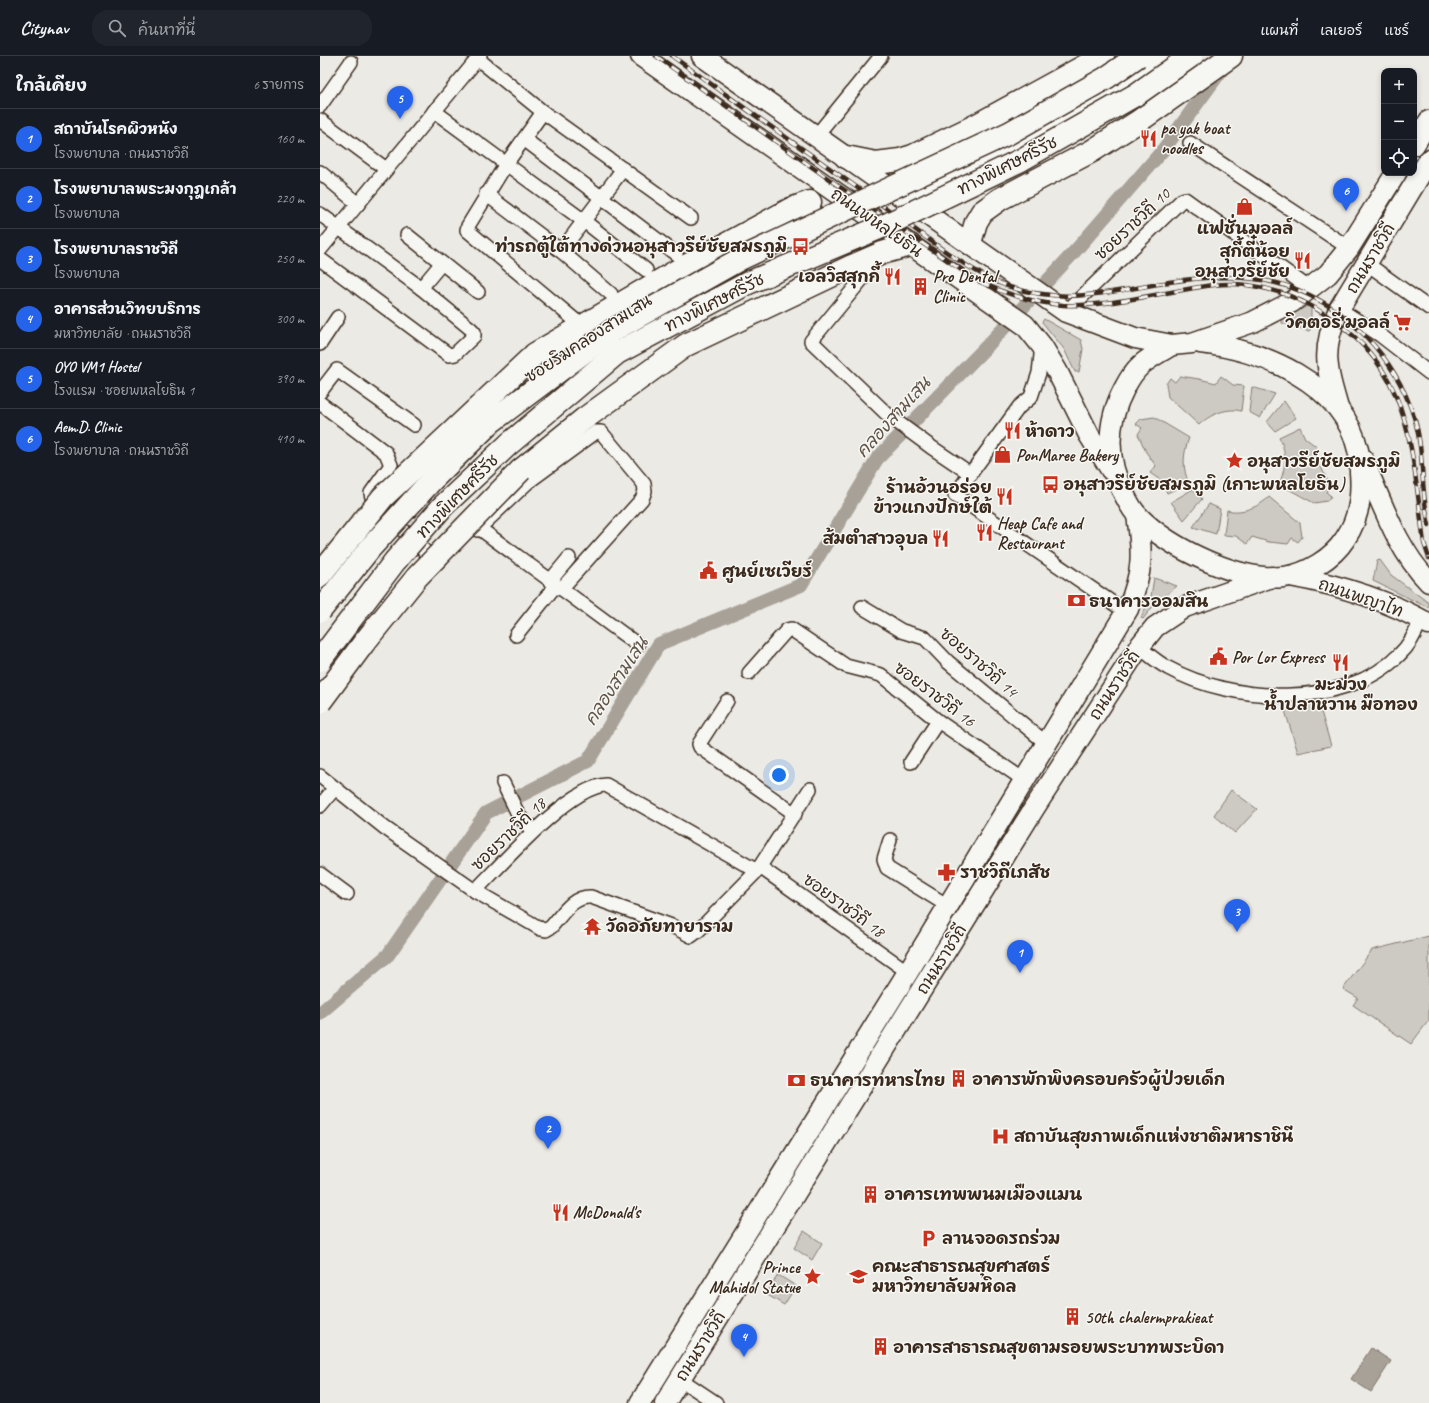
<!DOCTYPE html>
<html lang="th">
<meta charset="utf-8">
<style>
:root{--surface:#171b24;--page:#20242c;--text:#f1f3f6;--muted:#9ea1a6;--line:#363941;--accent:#2563eb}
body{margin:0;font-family:Caveat,"Playpen Sans Thai",sans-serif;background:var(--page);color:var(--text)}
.controls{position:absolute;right:12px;top:12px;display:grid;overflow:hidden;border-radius:8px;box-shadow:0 2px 6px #0003}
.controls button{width:36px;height:36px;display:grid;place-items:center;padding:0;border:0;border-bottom:1px solid var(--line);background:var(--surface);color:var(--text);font:20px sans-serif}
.you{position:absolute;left:459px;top:719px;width:14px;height:14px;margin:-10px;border:3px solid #fff;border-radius:50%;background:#1a73e8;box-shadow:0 0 0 6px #1a73e833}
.badge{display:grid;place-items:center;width:26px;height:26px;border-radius:50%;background:var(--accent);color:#fff;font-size:13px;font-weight:700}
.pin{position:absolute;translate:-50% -33px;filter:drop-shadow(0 1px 2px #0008)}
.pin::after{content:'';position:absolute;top:21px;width:14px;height:12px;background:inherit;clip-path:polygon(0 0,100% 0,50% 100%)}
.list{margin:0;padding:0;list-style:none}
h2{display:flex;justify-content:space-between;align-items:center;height:52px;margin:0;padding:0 16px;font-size:17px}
h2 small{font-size:13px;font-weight:400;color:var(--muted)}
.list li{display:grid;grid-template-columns:26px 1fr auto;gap:12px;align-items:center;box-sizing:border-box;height:60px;padding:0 16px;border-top:1px solid var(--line)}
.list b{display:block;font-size:15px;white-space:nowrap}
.list p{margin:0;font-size:13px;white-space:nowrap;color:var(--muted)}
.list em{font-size:13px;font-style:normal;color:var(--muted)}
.icon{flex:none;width:22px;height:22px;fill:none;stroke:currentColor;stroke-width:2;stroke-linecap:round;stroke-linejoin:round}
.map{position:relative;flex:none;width:1109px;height:1347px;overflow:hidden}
header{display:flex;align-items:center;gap:24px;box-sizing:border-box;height:56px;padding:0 20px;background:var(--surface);border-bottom:1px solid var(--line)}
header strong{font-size:19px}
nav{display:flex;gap:22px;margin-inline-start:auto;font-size:14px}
.search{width:280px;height:36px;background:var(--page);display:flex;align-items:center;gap:10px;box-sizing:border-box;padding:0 14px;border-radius:16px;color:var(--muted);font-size:15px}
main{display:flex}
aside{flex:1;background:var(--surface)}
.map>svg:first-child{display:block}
.green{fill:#cdcac4;stroke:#847a71}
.water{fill:#a8a198;stroke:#7c7167}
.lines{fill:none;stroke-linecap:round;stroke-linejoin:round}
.canal{stroke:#a8a198;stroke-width:14}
.street-casing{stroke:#3b2a1e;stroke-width:16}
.secondary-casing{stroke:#3b2a1e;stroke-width:21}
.primary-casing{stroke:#3b2a1e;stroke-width:23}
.highway-casing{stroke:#3b2a1e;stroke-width:25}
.street{stroke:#f6f6f2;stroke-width:13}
.secondary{stroke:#f6f6f2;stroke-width:18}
.primary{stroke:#f6f6f2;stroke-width:20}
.highway{stroke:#f6f6f2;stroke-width:22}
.rail-casing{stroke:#3b2a1e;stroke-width:4.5}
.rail{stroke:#f6f6f2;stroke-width:3;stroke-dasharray:9;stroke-linecap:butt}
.highway-bridge-casing{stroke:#3b2a1e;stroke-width:25;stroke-linecap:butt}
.highway-bridge{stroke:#f6f6f2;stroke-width:22}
.labels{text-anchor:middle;stroke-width:3;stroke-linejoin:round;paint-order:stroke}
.poi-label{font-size:17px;font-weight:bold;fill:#3b2a1e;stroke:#f6f6f2;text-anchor:start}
.street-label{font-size:17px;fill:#3b2a1e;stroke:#f6f6f2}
.water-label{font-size:18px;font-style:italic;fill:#615449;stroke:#f6f6f2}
</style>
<header>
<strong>Citynav</strong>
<div class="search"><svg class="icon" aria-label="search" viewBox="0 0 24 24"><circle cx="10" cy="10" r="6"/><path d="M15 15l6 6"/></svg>ค้นหาที่นี่</div>
<nav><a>แผนที่</a><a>เลเยอร์</a><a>แชร์</a></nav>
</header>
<main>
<aside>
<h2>ใกล้เคียง<small>6 รายการ</small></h2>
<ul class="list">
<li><span class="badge">1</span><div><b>สถาบันโรคผิวหนัง</b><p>โรงพยาบาล · ถนนราชวิถี</p></div><em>160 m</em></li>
<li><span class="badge">2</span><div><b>โรงพยาบาลพระมงกุฎเกล้า</b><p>โรงพยาบาล</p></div><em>220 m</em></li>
<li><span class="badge">3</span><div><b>โรงพยาบาลราชวิถี</b><p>โรงพยาบาล</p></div><em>250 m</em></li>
<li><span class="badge">4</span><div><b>อาคารส่วนวิทยบริการ</b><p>มหาวิทยาลัย · ถนนราชวิถี</p></div><em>300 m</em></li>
<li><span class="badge">5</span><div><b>OYO VM1 Hostel</b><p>โรงแรม · ซอยพหลโยธิน 1</p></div><em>390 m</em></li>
<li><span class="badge">6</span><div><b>Aem.D. Clinic</b><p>โรงพยาบาล · ถนนราชวิถี</p></div><em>410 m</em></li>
</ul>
</aside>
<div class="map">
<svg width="1109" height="1347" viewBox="0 0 1109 1347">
<rect width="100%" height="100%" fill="#ebeae5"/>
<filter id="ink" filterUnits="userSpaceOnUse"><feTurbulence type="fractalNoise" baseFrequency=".025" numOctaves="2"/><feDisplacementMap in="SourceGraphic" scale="8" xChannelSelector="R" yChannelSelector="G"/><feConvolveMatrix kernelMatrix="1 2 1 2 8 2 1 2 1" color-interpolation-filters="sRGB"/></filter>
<g filter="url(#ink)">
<g class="green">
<polygon points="989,249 991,250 991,273 989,275 962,267 962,264"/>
<polygon points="724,263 761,284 763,293 759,316 755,316 744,293 722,266"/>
<path d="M 860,320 L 879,323 L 896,327 L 901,320 L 913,329 L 924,330 L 921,355 C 907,351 889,359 879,369 L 848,341 L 846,328 L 850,322 L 855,326 Z"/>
<polygon points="932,331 955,338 940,362 929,356"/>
<polygon points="964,345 976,362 955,375 947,366"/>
<path d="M 834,361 L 869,382 C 863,397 862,413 869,427 L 847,437 L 843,426 L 830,417 L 836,410 L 826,396 L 818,378 L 822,372 L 816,368 L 821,363 Z"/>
<path d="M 980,371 L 985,382 L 997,391 L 992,398 L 1002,413 L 1010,430 L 1006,436 L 1011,440 L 1007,445 L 994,447 L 959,428 C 966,413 967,395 959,381 Z"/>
<polygon points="873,433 882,443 864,464 851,446"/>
<path d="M 949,441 L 980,467 L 982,481 L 978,486 L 972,482 L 968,488 L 949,486 L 932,481 L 927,488 L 916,480 L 904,479 L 907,454 C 921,458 939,451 949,441 Z"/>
<polygon points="889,448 900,453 896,478 873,471"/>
<polygon points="1060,504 1071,519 1109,547 1109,552 1053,525 1057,505"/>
<polygon points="834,522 857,530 834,549 823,563 821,562 831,540"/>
<polygon points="997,642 1011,690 978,697 963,648"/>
<polygon points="911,734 937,753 915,777 894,759"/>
<polygon points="1109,880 1109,964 1091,988 1033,949 1038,942 1023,933 1052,894"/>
<polygon points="484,1175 502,1187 492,1204 474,1192"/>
<polygon points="458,1219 476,1230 464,1249 446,1238"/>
</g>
<polygon class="water" points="1051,1292 1071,1305 1051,1336 1031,1323"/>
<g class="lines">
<polyline class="canal" points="0,957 68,899 166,757 268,705 339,588 481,529 557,403 669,288 756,194 843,94 903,12"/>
<defs>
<g id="street">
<polyline points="158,3 223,56 371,162"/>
<polyline points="0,50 31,6"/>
<polyline points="114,55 264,165 326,214"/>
<polyline points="223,56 186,108 148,170 147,174 256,265"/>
<polyline points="0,64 66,113"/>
<polyline points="496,80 561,0"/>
<polyline points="204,83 356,198"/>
<polyline points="870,87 1029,192"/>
<polyline points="0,116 38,148"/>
<polyline points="166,138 241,195 291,238"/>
<polyline points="0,158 101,232 151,273 154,276 154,280 135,298 129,299 0,203"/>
<polyline points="87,179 158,236"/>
<polyline points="0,194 160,0"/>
<polyline points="241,195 303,113"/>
<polyline points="554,200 547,217 491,285 569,360 611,391 651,418"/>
<polyline points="1046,207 1109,252"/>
<polyline points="101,232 121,208"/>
<polyline points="1019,253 1060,279 1109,317"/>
<polyline points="746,256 862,144 865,143 986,230"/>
<polyline points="0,288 18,261"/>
<polyline points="722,290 719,317 711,341 699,351 635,439 806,556"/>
<polyline points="0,336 17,314 94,369"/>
<polyline points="0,347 66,397 71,409 51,437 53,446 114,504 120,504"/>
<polyline points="159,472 318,589"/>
<polyline points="157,474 208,426 276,376 281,376 324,428 325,435 322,443 241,533"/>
<polyline points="230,525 249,502"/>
<polyline points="542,551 582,575 605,582 628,606 726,687"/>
<polyline points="196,579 236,529"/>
<path d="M 819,591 C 828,598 838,607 848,612 C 911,647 1025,654 1079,599 C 1090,589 1096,577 1101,563"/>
<polyline points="429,617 467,574 471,573 526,610 561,619 618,665 704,724"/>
<polyline points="407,645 379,688 380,691 475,758"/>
<polyline points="591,706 618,665"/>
<path d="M 0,720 L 65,772 L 155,835 L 221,873 L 226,874 L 231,871 C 242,859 252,840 271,841 L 352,870 L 371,880 L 379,874 L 437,815 L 490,733"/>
<polyline points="183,727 199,760 213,775"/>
<polyline points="0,750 15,732"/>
<polyline points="570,784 564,803 567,812 628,850"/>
<polyline points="440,811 588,916"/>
<polyline points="0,818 27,838"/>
<path d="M 155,835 C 181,809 250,730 286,729 L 437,815"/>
<polyline points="360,1323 396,1347"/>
</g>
<path id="secondary" d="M 584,142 C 671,97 762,58 840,0"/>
<g id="primary">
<polyline points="321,0 705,269 722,290 737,315 769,379 791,414"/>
<polyline points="382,0 746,256 815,282 852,289 872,287 933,266 972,246 1008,218 1029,192 1076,117"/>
<polyline points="1094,89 1109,65"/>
<path d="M 852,289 C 842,295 830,301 821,309 C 814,315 808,325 804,333 C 786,367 786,405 804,438 C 808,446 812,454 818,460 C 849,492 919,526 964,521 C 987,518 1013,502 1025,483 C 1039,463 1042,439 1040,416 C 1040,409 1040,401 1038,394 C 1023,327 941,293 880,287"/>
<path d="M 1018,352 C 1006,311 1001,293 1019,253 L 1109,104"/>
<path d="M 1043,404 C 1062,446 1076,492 1109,526"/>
<path d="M 970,520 C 1019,529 1066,543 1109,568"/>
<path d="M 320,1347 L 588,916 L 808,553 C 823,515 823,499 817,459"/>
<polyline points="345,1347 715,751 819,591 835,571 865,551 952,521"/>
</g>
<g id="highway">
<polyline points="526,101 556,107 580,104 593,100 657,69 783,0"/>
<polyline points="650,187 656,166 662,156 680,143 772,95 819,65 911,0"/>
<polyline points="215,298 355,216 471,153 490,146"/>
<polyline points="201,414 264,363 366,289 532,210 562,197 590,189"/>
</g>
</defs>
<use href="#street" class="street-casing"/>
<use href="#secondary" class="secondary-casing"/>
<use href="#primary" class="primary-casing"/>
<use href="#highway" class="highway-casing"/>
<use href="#street" class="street"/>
<use href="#secondary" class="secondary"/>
<use href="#primary" class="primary"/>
<use href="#highway" class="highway"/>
<defs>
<g id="rail">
<path d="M 336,0 L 513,126 L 656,224 C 683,237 712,247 743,249 C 792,251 845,235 894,229 C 927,225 965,235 993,251 C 1093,308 1090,386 1104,487 L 1109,502"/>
<path d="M 352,0 C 423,51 495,102 566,152 C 601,177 648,216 687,230 C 743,249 793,236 849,226 C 887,220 929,218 967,230 C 1027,250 1075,301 1094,361 C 1105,396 1100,434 1109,469"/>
</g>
</defs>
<use href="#rail" class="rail-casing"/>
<use href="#rail" class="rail"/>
<defs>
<g id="highway-bridge">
<polyline points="0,519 63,441 215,298"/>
<polyline points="0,555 51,491 111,425 171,366 292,275 422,202 689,77 786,22 818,0"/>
<polyline points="0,604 75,505 123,450 189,388 297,297 428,227 566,169 701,104 817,38 871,0"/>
<polyline points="0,646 43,588 97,521 201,414"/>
</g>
</defs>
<use href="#highway-bridge" class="highway-bridge-casing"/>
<use href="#highway-bridge" class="highway-bridge"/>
</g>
</g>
<defs>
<symbol id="restaurant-bare" viewBox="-9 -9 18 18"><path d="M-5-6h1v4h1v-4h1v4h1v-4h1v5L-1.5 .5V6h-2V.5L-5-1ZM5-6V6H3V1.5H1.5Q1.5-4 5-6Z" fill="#c8321e" stroke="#f6f6f2" stroke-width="2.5" paint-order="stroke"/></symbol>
<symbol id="shop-bare" viewBox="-9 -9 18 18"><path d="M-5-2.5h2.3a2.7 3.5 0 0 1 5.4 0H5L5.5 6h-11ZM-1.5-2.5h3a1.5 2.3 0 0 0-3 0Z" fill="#c8321e" stroke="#f6f6f2" stroke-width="2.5" paint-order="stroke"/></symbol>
<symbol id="bus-bare" viewBox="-9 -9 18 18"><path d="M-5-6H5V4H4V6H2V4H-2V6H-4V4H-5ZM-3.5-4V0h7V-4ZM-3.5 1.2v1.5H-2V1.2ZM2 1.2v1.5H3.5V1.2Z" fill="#c8321e" stroke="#f6f6f2" stroke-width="2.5" paint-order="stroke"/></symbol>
<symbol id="building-bare" viewBox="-9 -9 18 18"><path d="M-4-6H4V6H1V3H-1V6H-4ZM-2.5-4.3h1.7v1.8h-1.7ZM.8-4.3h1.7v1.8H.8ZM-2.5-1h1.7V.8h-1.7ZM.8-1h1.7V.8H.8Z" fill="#c8321e" stroke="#f6f6f2" stroke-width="2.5" paint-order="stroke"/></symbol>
<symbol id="supermarket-bare" viewBox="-9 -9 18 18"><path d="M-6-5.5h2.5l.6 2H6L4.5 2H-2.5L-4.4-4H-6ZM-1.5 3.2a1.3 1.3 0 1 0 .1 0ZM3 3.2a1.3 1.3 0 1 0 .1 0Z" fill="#c8321e" stroke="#f6f6f2" stroke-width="2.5" paint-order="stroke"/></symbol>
<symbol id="sight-bare" viewBox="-9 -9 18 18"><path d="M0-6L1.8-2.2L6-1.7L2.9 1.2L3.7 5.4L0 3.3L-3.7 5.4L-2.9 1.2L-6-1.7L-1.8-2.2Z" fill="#c8321e" stroke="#f6f6f2" stroke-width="2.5" paint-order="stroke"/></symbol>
<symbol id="civic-bare" viewBox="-9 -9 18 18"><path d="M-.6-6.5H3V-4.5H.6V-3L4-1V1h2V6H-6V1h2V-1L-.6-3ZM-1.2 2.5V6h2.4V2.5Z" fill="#c8321e" stroke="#f6f6f2" stroke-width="2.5" paint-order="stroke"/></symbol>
<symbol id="bank-bare" viewBox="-9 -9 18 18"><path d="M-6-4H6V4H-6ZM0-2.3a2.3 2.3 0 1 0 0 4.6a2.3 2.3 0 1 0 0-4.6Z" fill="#c8321e" stroke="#f6f6f2" stroke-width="2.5" paint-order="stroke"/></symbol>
<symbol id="pharmacy-bare" viewBox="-9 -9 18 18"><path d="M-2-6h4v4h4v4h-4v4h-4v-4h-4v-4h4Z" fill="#c8321e" stroke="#f6f6f2" stroke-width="2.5" paint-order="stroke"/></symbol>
<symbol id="temple-bare" viewBox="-9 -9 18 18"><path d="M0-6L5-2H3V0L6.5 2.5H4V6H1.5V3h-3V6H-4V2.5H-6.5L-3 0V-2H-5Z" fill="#c8321e" stroke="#f6f6f2" stroke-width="2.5" paint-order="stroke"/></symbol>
<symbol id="hospital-bare" viewBox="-9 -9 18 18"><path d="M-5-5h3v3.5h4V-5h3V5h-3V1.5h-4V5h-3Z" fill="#c8321e" stroke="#f6f6f2" stroke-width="2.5" paint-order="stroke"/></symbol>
<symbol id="parking-bare" viewBox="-9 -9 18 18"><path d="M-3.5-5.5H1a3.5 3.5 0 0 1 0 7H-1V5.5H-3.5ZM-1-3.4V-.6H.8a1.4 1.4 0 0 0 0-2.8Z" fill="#c8321e" stroke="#f6f6f2" stroke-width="2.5" paint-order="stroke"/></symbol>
<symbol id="university-bare" viewBox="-9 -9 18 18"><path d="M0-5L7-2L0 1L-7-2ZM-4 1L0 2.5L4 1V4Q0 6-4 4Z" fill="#c8321e" stroke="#f6f6f2" stroke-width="2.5" paint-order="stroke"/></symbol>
</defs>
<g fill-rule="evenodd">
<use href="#restaurant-bare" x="816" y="70" width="25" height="25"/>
<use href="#shop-bare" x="912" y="138" width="25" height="25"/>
<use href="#bus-bare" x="468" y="178" width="25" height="25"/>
<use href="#restaurant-bare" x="970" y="192" width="25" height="25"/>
<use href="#restaurant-bare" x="560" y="208" width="25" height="25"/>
<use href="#building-bare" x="588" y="218" width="25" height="25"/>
<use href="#supermarket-bare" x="1070" y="254" width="25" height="25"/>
<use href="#restaurant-bare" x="680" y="362" width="25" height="25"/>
<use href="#shop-bare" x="670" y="386" width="25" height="25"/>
<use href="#sight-bare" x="902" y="392" width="25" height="25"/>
<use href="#bus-bare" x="718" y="416" width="25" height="25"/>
<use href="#restaurant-bare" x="672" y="428" width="25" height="25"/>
<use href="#restaurant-bare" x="652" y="464" width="25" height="25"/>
<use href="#restaurant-bare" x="608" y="470" width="25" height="25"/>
<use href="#civic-bare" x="376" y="502" width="25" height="25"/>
<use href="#bank-bare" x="744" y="532" width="25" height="25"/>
<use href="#civic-bare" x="886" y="588" width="25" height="25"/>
<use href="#restaurant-bare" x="1008" y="594" width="25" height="25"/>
<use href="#pharmacy-bare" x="614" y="804" width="25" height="25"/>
<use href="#temple-bare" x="260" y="858" width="25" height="25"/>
<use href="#building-bare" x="626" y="1010" width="25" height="25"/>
<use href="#bank-bare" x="464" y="1012" width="25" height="25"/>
<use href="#hospital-bare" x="668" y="1068" width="25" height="25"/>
<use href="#building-bare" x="538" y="1126" width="25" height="25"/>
<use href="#restaurant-bare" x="228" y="1144" width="25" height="25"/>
<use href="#parking-bare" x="596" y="1170" width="25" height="25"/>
<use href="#university-bare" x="526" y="1208" width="25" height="25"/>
<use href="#sight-bare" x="480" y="1208" width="25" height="25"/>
<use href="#building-bare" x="740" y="1248" width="25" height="25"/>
<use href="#building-bare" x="548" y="1278" width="25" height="25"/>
</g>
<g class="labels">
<g class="poi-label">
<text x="841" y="78">pa yak boat<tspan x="841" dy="20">noodles</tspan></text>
<text x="925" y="178" text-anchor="middle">แฟชั่นมอลล์</text>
<text x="467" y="196" text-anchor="end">ท่ารถตู้ใต้ทางด่วนอนุสาวรีย์ชัยสมรภูมิ</text>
<text x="970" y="201" text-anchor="end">สุกี้ตี๋น้อย<tspan x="970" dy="20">อนุสาวรีย์ชัย</tspan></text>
<text x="560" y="226" text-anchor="end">เอลวิสสุกกี้</text>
<text x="613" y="226">Pro Dental<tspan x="613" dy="20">Clinic</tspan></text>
<text x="1070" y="272" text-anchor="end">วิคตอรี่ มอลล์</text>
<text x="705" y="381">ห้าดาว</text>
<text x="696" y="405">PonMaree Bakery</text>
<text x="927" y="411">อนุสาวรีย์ชัยสมรภูมิ</text>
<text x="743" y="434">อนุสาวรีย์ชัยสมรภูมิ (เกาะพหลโยธิน)</text>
<text x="672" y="437" text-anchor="end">ร้านอ้วนอร่อย<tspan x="672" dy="20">ข้าวแกงปักษ์ใต้</tspan></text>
<text x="677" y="473">Heap Cafe and<tspan x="677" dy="20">Restaurant</tspan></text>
<text x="608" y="488" text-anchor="end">ส้มตำสาวอุบล</text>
<text x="402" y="521">ศูนย์เซเวียร์</text>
<text x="769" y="551">ธนาคารออมสิน</text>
<text x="912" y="607">Por Lor Express</text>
<text x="1021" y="634" text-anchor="middle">มะม่วง<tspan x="1021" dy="20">น้ำปลาหวาน มือทอง</tspan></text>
<text x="640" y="822">ราชวิถีเภสัช</text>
<text x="286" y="876">วัดอภัยทายาราม</text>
<text x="652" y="1029">อาคารพักพิงครอบครัวผู้ป่วยเด็ก</text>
<text x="490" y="1030">ธนาคารทหารไทย</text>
<text x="694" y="1086">สถาบันสุขภาพเด็กแห่งชาติมหาราชินี</text>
<text x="564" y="1144">อาคารเทพพนมเมืองแมน</text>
<text x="253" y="1162">McDonald's</text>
<text x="622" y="1188">ลานจอดรถร่วม</text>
<text x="552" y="1216">คณะสาธารณสุขศาสตร์<tspan x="552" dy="20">มหาวิทยาลัยมหิดล</tspan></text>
<text x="480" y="1217" text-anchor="end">Prince<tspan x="480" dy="20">Mahidol Statue</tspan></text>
<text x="765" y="1267">50th chalermprakieat</text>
<text x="573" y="1297">อาคารสาธารณสุขตามรอยพระบาทพระบิดา</text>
</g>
<g class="street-label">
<text transform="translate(687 109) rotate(-27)" y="6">ทางพิเศษศรีรัช</text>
<text transform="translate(557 166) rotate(35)" y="6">ถนนพหลโยธิน</text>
<text transform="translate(812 168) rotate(-43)" y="6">ซอยราชวิถี 10</text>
<text transform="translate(1050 202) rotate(-59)" y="6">ถนนราชวิถี</text>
<text transform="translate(394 246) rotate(-27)" y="6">ทางพิเศษศรีรัช</text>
<text transform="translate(268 282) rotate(-33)" y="6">ซอยริมคลองสามเสน</text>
<text transform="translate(137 440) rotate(-46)" y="6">ทางพิเศษศรีรัช</text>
<text transform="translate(1041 541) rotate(19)" y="6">ถนนพญาไท</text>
<text transform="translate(659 606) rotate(41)" y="6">ซอยราชวิถี 14</text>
<text transform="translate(794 629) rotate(-57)" y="6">ถนนราชวิถี</text>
<text transform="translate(615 638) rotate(37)" y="6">ซอยราชวิถี 16</text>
<text transform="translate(188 778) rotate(-44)" y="6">ซอยราชวิถี 18</text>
<text transform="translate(524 849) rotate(36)" y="6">ซอยราชวิถี 18</text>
<text transform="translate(621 903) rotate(-58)" y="6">ถนนราชวิถี</text>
<text transform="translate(380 1290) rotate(-58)" y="6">ถนนราชวิถี</text>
</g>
<g class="water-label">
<text transform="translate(573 361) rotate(-48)" y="6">คลองสามเสน</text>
<text transform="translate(296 625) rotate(-57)" y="6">คลองสามเสน</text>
</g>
</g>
</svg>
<div class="controls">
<button>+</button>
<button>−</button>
<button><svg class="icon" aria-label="locate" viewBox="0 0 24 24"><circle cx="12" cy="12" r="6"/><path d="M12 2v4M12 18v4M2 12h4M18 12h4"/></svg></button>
</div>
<div class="you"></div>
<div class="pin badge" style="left:700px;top:917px">1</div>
<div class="pin badge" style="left:228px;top:1093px">2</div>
<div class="pin badge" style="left:917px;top:876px">3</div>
<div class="pin badge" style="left:424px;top:1301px">4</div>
<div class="pin badge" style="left:80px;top:63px">5</div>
<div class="pin badge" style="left:1026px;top:155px">6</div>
</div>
</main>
